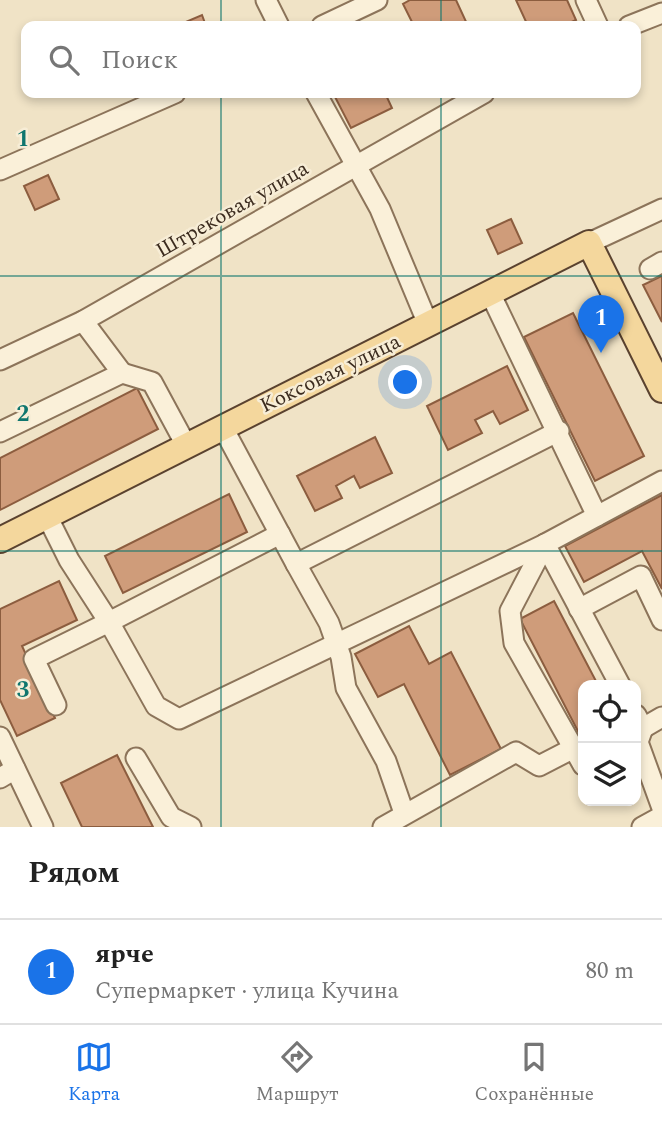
<!DOCTYPE html>
<html lang="ru">
<meta charset="utf-8">
<style>
:root{--surface:#fff;--page:#f2f2f2;--text:#222;--muted:#767676;--line:#e0e0e0;--accent:#1a73e8}
body{margin:0;font-family:Spectral,serif;background:var(--page);color:var(--text)}
.controls{position:absolute;right:21px;bottom:21px;display:grid;overflow:hidden;border-radius:14px;box-shadow:0 4px 10px #0003}
.controls button{width:63px;height:63px;display:grid;place-items:center;padding:0;border:0;border-bottom:2px solid var(--line);background:var(--surface);color:var(--text);font:35px sans-serif}
.you{position:absolute;left:406px;top:383px;width:24px;height:24px;margin:-18px;border:5px solid #fff;border-radius:50%;background:#1a73e8;box-shadow:0 0 0 10px #1a73e833}
.badge{display:grid;place-items:center;width:46px;height:46px;border-radius:50%;background:var(--accent);color:#fff;font-size:23px;font-weight:700}
.pin{position:absolute;translate:-50% -58px;filter:drop-shadow(0 2px 4px #0008)}
.pin::after{content:'';position:absolute;top:37px;width:24px;height:21px;background:inherit;clip-path:polygon(0 0,100% 0,50% 100%)}
.list{margin:0;padding:0;list-style:none}
h2{display:flex;justify-content:space-between;align-items:center;height:91px;margin:0;padding:0 28px;font-size:30px}
h2 small{font-size:23px;font-weight:400;color:var(--muted)}
.list li{display:grid;grid-template-columns:46px 1fr auto;gap:21px;align-items:center;box-sizing:border-box;height:105px;padding:0 28px;border-top:2px solid var(--line)}
.list b{display:block;font-size:26px;white-space:nowrap}
.list p{margin:0;font-size:23px;white-space:nowrap;color:var(--muted)}
.list em{font-size:23px;font-style:normal;color:var(--muted)}
.icon{flex:none;width:38px;height:38px;fill:none;stroke:currentColor;stroke-width:2;stroke-linecap:round;stroke-linejoin:round}
.map{position:relative;flex:none;width:662px;height:827px;overflow:hidden}
.search{position:absolute;background:var(--surface);box-shadow:0 4px 10px #0003;left:21px;right:21px;top:21px;height:77px;display:flex;align-items:center;gap:18px;box-sizing:border-box;padding:0 24px;border-radius:14px;color:var(--muted);font-size:26px}
.sheet{height:196px;background:var(--surface)}
nav{display:flex;justify-content:space-around;align-items:center;box-sizing:border-box;height:98px;border-top:2px solid var(--line);background:var(--surface);font-size:19px;color:var(--muted)}
nav a{display:grid;justify-items:center;gap:4px}
nav .on{color:var(--accent)}
.map>svg:first-child{display:block}
.building{fill:#cf9c7a;stroke:#8c5d3f;stroke-width:2}
.lines{fill:none;stroke-linecap:round;stroke-linejoin:round}
.minor-casing{stroke:#8c745a;stroke-width:23}
.major-casing{stroke:#5a422f;stroke-width:28}
.minor{stroke:#faf0d9;stroke-width:19}
.major{stroke:#f4d79d;stroke-width:24}
.grid{fill:none;stroke:#0f766e;stroke-width:2;stroke-opacity:0.55}
.labels{text-anchor:middle;stroke-width:5;stroke-linejoin:round;paint-order:stroke}
.street-label{font-size:21px;fill:#3c2c1f;stroke:#f7edd6}
.grid-label{font-size:23px;text-anchor:middle;font-weight:bold;fill:#0f766e;stroke:#f7edd6;stroke-width:5;stroke-linejoin:round;paint-order:stroke}
</style>
<div class="map">
<svg width="662" height="827" viewBox="0 0 662 827">
<rect width="100%" height="100%" fill="#f0e3c6"/>
<g class="building">
<polygon points="410,0 456,0 468,26 414,26 403,4"/>
<polygon points="516,0 567,0 576,20 563,26 528,26"/>
<polygon points="202,15 206,26 182,26 181,24"/>
<polygon points="333,93 385,93 392,108 351,128"/>
<polygon points="48,175 59,199 35,210 24,186"/>
<polygon points="511,219 522,243 498,254 487,230"/>
<polygon points="662,276 662,322 643,285"/>
<polygon points="573,313 644,456 595,481 524,337"/>
<polygon points="507,366 528,410 500,424 493,411 475,420 482,433 448,450 427,406"/>
<polygon points="137,388 158,429 0,510 0,458"/>
<polygon points="375,437 392,473 360,488 354,476 336,486 342,498 315,511 297,476"/>
<polygon points="229,494 247,532 123,593 105,556"/>
<polygon points="662,495 662,589 642,551 584,582 565,546"/>
<polygon points="59,581 77,620 22,646 55,718 17,736 0,700 0,609"/>
<polygon points="554,601 598,685 583,685 582,739 520,619"/>
<polygon points="409,626 429,664 451,652 501,749 450,775 404,684 378,697 355,654"/>
<polygon points="117,755 153,827 82,827 61,783"/>
</g>
<g class="lines">
<defs>
<g id="minor">
<polyline points="266,0 279,26"/>
<polyline points="586,0 598,26"/>
<polyline points="322,26 377,0"/>
<polyline points="629,26 662,13"/>
<polyline points="316,93 380,209 428,324"/>
<polyline points="0,170 175,93"/>
<polyline points="589,243 662,209"/>
<polyline points="650,269 662,262"/>
<polyline points="490,293 597,516"/>
<polyline points="0,360 83,321 484,93"/>
<polyline points="122,373 152,382 186,445"/>
<polyline points="222,426 296,564 559,431"/>
<polyline points="0,432 122,373 83,321"/>
<polyline points="47,516 69,560 109,622 280,534"/>
<polyline points="545,544 510,611 514,643 583,765"/>
<polyline points="296,564 329,623 341,657 346,688 386,761 404,813"/>
<polyline points="579,609 641,576 662,620"/>
<polyline points="620,685 545,544 662,481"/>
<polyline points="56,705 34,659 109,622 156,706 179,719 545,544"/>
<polyline points="636,715 643,728 638,742 662,808"/>
<polyline points="643,728 662,717"/>
<polyline points="0,737 43,827"/>
<polyline points="136,758 171,817 191,827"/>
<polyline points="0,778 15,769"/>
<polyline points="383,827 516,752 539,766 572,749"/>
<polyline points="642,827 662,816"/>
</g>
<polyline id="major" points="0,540 589,243 662,390"/>
</defs>
<use href="#minor" class="minor-casing"/>
<use href="#major" class="major-casing"/>
<use href="#minor" class="minor"/>
<use href="#major" class="major"/>
</g>
<path class="grid" d="M 221,0 L 221,26M 441,0 L 441,26M 221,93 L 221,827M 441,93 L 441,827M 0,276 L 662,276M 0,551 L 662,551"/>
<g class="labels">
<g class="street-label">
<text transform="translate(232 209) rotate(-30)" y="7">Штрековая улица</text>
<text transform="translate(330 373) rotate(-26)" y="7">Коксовая улица</text>
</g>
</g>
<g class="grid-label">
<text x="23" y="146">1</text>
<text x="23" y="421">2</text>
<text x="23" y="697">3</text>
</g>
</svg>
<div class="controls">
<button><svg class="icon" aria-label="locate" viewBox="0 0 24 24"><circle cx="12" cy="12" r="6"/><path d="M12 2v4M12 18v4M2 12h4M18 12h4"/></svg></button>
<button><svg class="icon" aria-label="layers" viewBox="0 0 24 24"><path d="M12 4l9 5-9 5-9-5zM3 14l9 5 9-5"/></svg></button>
</div>
<div class="you"></div>
<div class="pin badge" style="left:601px;top:353px">1</div>
<div class="search"><svg class="icon" aria-label="search" viewBox="0 0 24 24"><circle cx="10" cy="10" r="6"/><path d="M15 15l6 6"/></svg>Поиск</div>
</div>
<section class="sheet">
<h2>Рядом<small></small></h2>
<ul class="list">
<li><span class="badge">1</span><div><b>ярче</b><p>Супермаркет · улица Кучина</p></div><em>80 m</em></li>
</ul>
</section>
<nav>
<a class="on"><svg class="icon" aria-label="map" viewBox="0 0 24 24"><path d="M3 6l6-2 6 2 6-2v14l-6 2-6-2-6 2zM9 4v14M15 6v14"/></svg>Карта</a>
<a><svg class="icon" aria-label="directions" viewBox="0 0 24 24"><path d="M12 3l9 9-9 9-9-9zM9 14v-3h6M13 9l2 2-2 2"/></svg>Маршрут</a>
<a><svg class="icon" aria-label="saved" viewBox="0 0 24 24"><path d="M7 4h10v16l-5-4-5 4z"/></svg>Сохранённые</a>
</nav>
